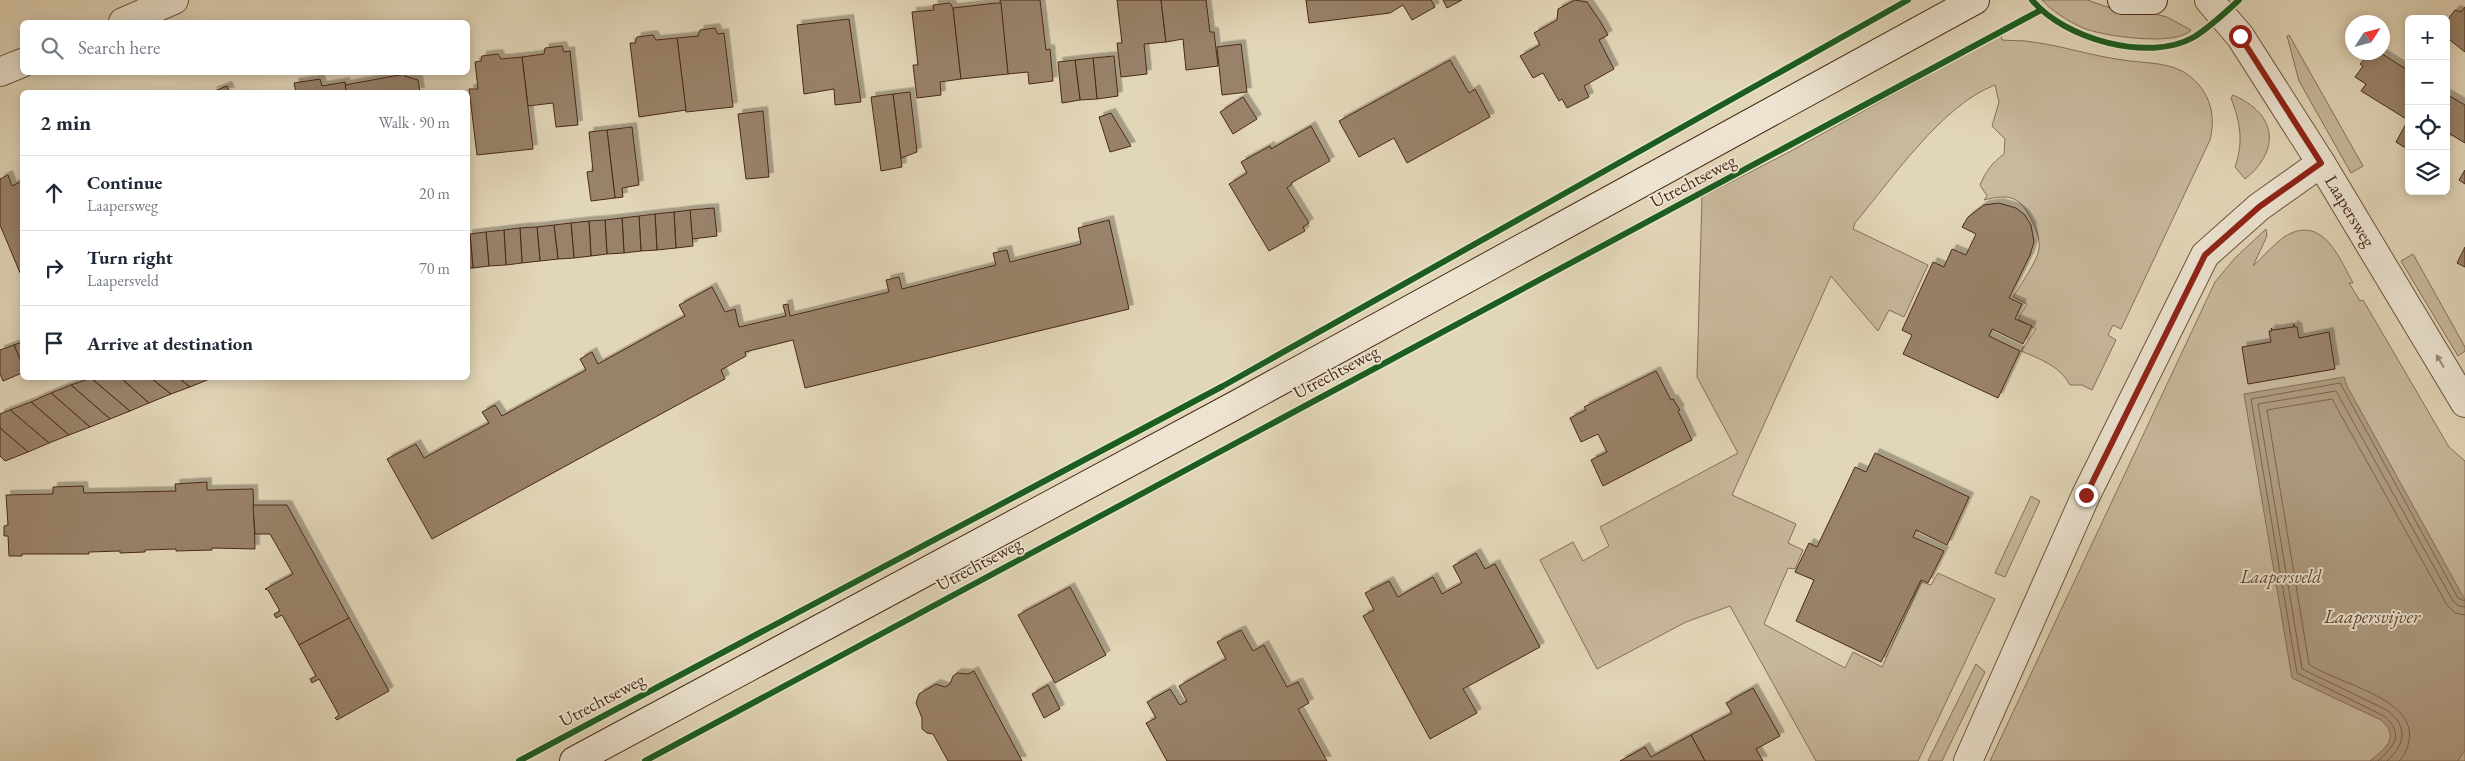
<!DOCTYPE html>
<meta charset="utf-8">
<style>
:root{--surface:#fff;--page:#f2f2f3;--text:#1f2937;--muted:#747a83;--line:#e0e1e3}
body{margin:0;font-family:"EB Garamond",serif;background:var(--page);color:var(--text)}
.controls{position:absolute;right:15px;top:15px;display:grid;overflow:hidden;border-radius:8px;box-shadow:0 2px 12px #0003}
.controls button{width:45px;height:45px;display:grid;place-items:center;padding:0;border:0;border-bottom:1px solid var(--line);background:var(--surface);color:var(--text);font:25px sans-serif}
.compass{position:absolute;left:2345px;top:15px;width:45px;height:45px;border-radius:50%;background:var(--surface);box-shadow:0 2px 12px #0003;rotate:54deg}
.stop{position:absolute;width:15px;height:15px;margin:-11px;border:4px solid #8f2418;border-radius:50%;background:#fff}
.stop.end{background:#8f2418;border-color:#fff;box-shadow:0 1px 5px #0008}
.list{margin:0;padding:0;list-style:none}
h2{display:flex;justify-content:space-between;align-items:center;height:65px;margin:0;padding:0 20px;font-size:21px}
h2 small{font-size:16px;font-weight:400;color:var(--muted)}
.list li{display:grid;grid-template-columns:32px 1fr auto;gap:15px;align-items:center;box-sizing:border-box;height:75px;padding:0 20px;border-top:1px solid var(--line)}
.list b{display:block;font-size:19px;white-space:nowrap}
.list p{margin:0;font-size:16px;white-space:nowrap;color:var(--muted)}
.list em{font-size:16px;font-style:normal;color:var(--muted)}
.icon{flex:none;width:28px;height:28px;fill:none;stroke:currentColor;stroke-width:2;stroke-linecap:round;stroke-linejoin:round}
.map{position:relative;flex:none;width:2465px;height:761px;overflow:hidden}
.search{position:absolute;background:var(--surface);box-shadow:0 2px 12px #0003;left:20px;top:20px;width:450px;height:55px;display:flex;align-items:center;gap:12px;box-sizing:border-box;padding:0 18px;border-radius:8px;color:var(--muted);font-size:19px}
.panel{position:absolute;background:var(--surface);box-shadow:0 2px 12px #0003;left:20px;top:90px;width:450px;height:290px;border-radius:8px}
.map>svg:first-child{display:block}
.green{fill:#c8b89d;stroke:#88705a}
.water{fill:#ae9b81;stroke:#866d57}
.lines{fill:none;stroke-linecap:round;stroke-linejoin:round}
.shore{stroke:#7c624c;stroke-width:1}
.building{fill:#99826b;stroke:#492817;filter:url(#shadow)}
.minor-casing{stroke:#6f543f;stroke-width:30}
.secondary-casing{stroke:#492817;stroke-width:30}
.minor{stroke:#ece4d1;stroke-width:28}
.secondary{stroke:#ece4d1;stroke-width:28}
.cycleway-casing{stroke:#ece4d1;stroke-width:9}
.cycleway{stroke:#1b5e20;stroke-width:6}
.oneway{fill:#9a8674}
.route{stroke:#8f2418;stroke-width:6}
.labels{text-anchor:middle;stroke-width:4;stroke-linejoin:round;paint-order:stroke}
.street-label{font-size:18px;fill:#492817;stroke:#ece4d1}
.park-label{font-size:18px;font-style:italic;fill:#624532;stroke:#ece4d1}
.water-label{font-size:19px;font-style:italic;fill:#624532;stroke:#ece4d1}
</style>
<div class="map">
<svg width="2465" height="761" viewBox="0 0 2465 761">
<defs>
<filter id="shadow"><feDropShadow dx="4.5" dy="-4.5" stdDeviation="0" flood-color="#0004"/></filter>
</defs>
<rect width="100%" height="100%" fill="#e2d6b8"/>
<filter id="stains"><feTurbulence type="fractalNoise" baseFrequency=".004" numOctaves="4"/><feColorMatrix values="0 0 0 0 .2 0 0 0 0 .09 0 0 0 0 .02 0 0 0 .5 -.17"/></filter>
<radialGradient id="worn" r=".72"><stop offset=".6" stop-color="#630" stop-opacity="0"/><stop offset="1" stop-color="#630" stop-opacity=".3"/></radialGradient>
<g class="green">
<path d="M 2042,0 L 2087,0 L 2122,12 L 2151,13 L 2167,17 L 2191,30 C 2177,47 2102,36 2083,28 C 2068,21 2053,12 2042,0 Z"/>
<path d="M 2001,35 L 2002,40 C 2012,41 2023,40 2033,42 C 2063,46 2092,56 2123,60 C 2141,63 2165,62 2182,71 C 2208,86 2217,112 2210,140 L 2121,329 L 2113,325 L 2108,335 L 2116,340 L 2092,390 L 2082,385 L 2070,385 C 2060,366 2040,359 2021,351 L 2036,329 L 2018,319 L 2027,304 L 2013,297 C 2020,285 2037,262 2039,249 C 2040,239 2037,232 2033,223 C 2021,197 2011,193 1984,200 L 1987,196 L 1980,185 C 1986,171 1992,163 2004,154 L 2005,139 L 1992,126 L 1999,102 L 1995,85 C 1942,105 1892,179 1855,223 L 1853,229 L 1928,265 L 1904,317 L 1889,310 L 1878,331 L 1831,276 L 1732,495 L 1796,524 L 1788,543 L 1803,550 L 1795,569 L 1788,568 L 1764,624 L 1845,668 L 1853,652 L 1882,667 L 1921,582 L 1931,585 L 1938,573 L 1995,599 L 1918,761 L 1816,761 L 1730,606 L 1686,622 L 1597,669 L 1540,560 L 1573,542 L 1583,561 L 1609,546 L 1600,527 L 1738,453 L 1697,377 L 1702,197 L 1791,151 Z"/>
<polygon points="2289,35 2363,166 2351,173 2299,81 2287,36"/>
<path d="M 2233,95 C 2277,114 2281,150 2245,179 L 2235,167 C 2244,141 2240,122 2231,98 Z"/>
<path d="M 2266,229 L 2267,236 L 2253,266 C 2263,257 2273,245 2284,237 C 2322,213 2339,257 2353,283 L 2349,283 L 2360,301 L 2363,300 L 2449,447 L 2465,461 L 2465,761 L 1990,761 L 2215,282 L 2235,258 Z"/>
<polygon points="2413,254 2465,347 2465,351 2458,356 2401,261"/>
<polygon points="2031,496 2040,501 2005,577 1995,573"/>
<polygon points="1976,664 1985,672 1942,761 1928,761"/>
</g>
<path class="water" d="M 2344,377 L 2347,386 L 2465,600 L 2465,750 L 2458,761 L 2370,761 C 2385,748 2401,738 2381,720 L 2292,678 L 2244,394 Z"/>
<g class="lines">
<g class="shore">
<path d="M 2378,761 C 2394,746 2405,734 2384,716 L 2297,673 L 2251,399 L 2340,383 L 2458,598 L 2465,601"/>
<path d="M 2387,761 C 2406,744 2408,726 2387,710 L 2302,669 L 2258,404 L 2336,391 L 2453,601 L 2459,606 L 2465,607"/>
<path d="M 2399,761 C 2405,755 2407,750 2409,741 C 2417,697 2336,684 2309,664 L 2267,410 L 2332,399 L 2447,605 L 2455,613 L 2465,615"/>
</g>
</g>
<g class="building">
<polygon points="1000,0 1040,0 1046,50 1050,49 1053,81 1029,84 1028,72 1008,74"/>
<polygon points="1117,0 1161,0 1166,42 1144,44 1147,74 1121,77 1117,43 1122,43"/>
<polygon points="1161,0 1206,0 1210,32 1214,32 1218,66 1186,70 1183,39 1166,42"/>
<polygon points="1306,0 1431,0 1435,7 1412,20 1403,5 1390,13 1309,23"/>
<polygon points="1443,0 1462,0 1447,8"/>
<polygon points="1575,0 1587,2 1600,21 1608,35 1599,40 1614,69 1584,86 1589,97 1567,108 1562,99 1559,101 1543,73 1533,78 1520,56 1540,45 1534,33 1557,20 1558,9"/>
<polygon points="950,3 953,8 961,79 940,82 941,95 917,98 913,65 918,65 912,12 934,10 933,5"/>
<polygon points="996,3 1001,3 1008,74 961,79 953,8"/>
<polygon points="2465,7 2465,52 2446,37 2446,22 2455,10 2461,12"/>
<polygon points="849,19 861,102 835,105 834,89 804,94 797,25"/>
<polygon points="715,28 718,34 724,33 733,107 686,112 677,38 698,36 700,30"/>
<polygon points="653,35 656,40 677,38 686,110 639,117 630,43 635,43 637,37"/>
<polygon points="1241,44 1247,92 1222,95 1217,47"/>
<polygon points="562,46 564,52 570,51 578,125 556,127 553,103 528,106 522,57 544,54 545,48"/>
<polygon points="2371,52 2379,52 2409,71 2409,150 2396,142 2408,120 2361,91 2366,84 2355,77 2363,66 2360,64"/>
<polygon points="498,54 501,59 522,57 533,149 477,155 469,89 478,89 475,62 481,61 482,56"/>
<polygon points="1114,56 1118,96 1097,99 1093,58"/>
<polygon points="1093,58 1097,99 1080,100 1075,60"/>
<polygon points="1075,60 1080,100 1062,103 1058,62"/>
<polygon points="1450,60 1469,93 1475,89 1490,117 1407,163 1394,138 1359,157 1339,121"/>
<polygon points="405,74 405,76 418,80 420,92 346,92 345,85"/>
<polygon points="320,79 322,86 345,82 346,92 296,92 294,83"/>
<polygon points="227,86 230,92 212,92"/>
<polygon points="910,92 917,152 901,158 893,94"/>
<polygon points="893,94 902,167 881,171 871,97"/>
<polygon points="2446,94 2465,105 2465,143 2450,134 2446,141"/>
<polygon points="1243,97 1257,119 1233,134 1220,112"/>
<polygon points="763,111 769,177 746,179 738,114"/>
<polygon points="1111,113 1131,146 1110,152 1099,117"/>
<polygon points="1311,126 1330,161 1291,183 1292,184 1287,188 1309,223 1303,227 1305,231 1269,251 1229,184 1247,173 1241,162 1270,146 1271,149"/>
<polygon points="632,127 639,185 622,188 623,197 615,198 607,130"/>
<polygon points="607,130 615,198 591,201 587,172 593,171 589,132"/>
<polygon points="2465,170 2465,184 2459,180"/>
<polygon points="8,175 12,186 22,181 21,275 0,225 0,179"/>
<polygon points="1999,203 2016,208 2025,215 2031,225 2034,242 2030,255 2009,298 2022,304 2015,319 2032,326 2023,344 1992,329 1989,336 2020,351 1998,398 1903,354 1912,335 1902,330 1933,262 1944,267 1952,249 1966,255 1976,234 1962,227 1968,217 1984,205"/>
<polygon points="714,208 717,236 692,239 690,210"/>
<polygon points="690,210 693,246 676,248 674,212"/>
<polygon points="674,212 676,248 657,250 655,214"/>
<polygon points="655,214 657,250 641,251 639,216"/>
<polygon points="639,216 641,251 624,253 622,218"/>
<polygon points="622,218 624,253 607,254 605,220"/>
<polygon points="605,220 607,254 591,256 589,221"/>
<polygon points="1109,220 1129,309 805,388 793,340 745,352 746,356 721,370 725,379 432,539 387,459 416,444 424,458 489,423 482,412 495,405 502,416 586,370 580,359 592,352 598,364 685,316 679,305 712,287 725,312 735,309 739,327 786,316 783,305 788,304 790,316 889,292 886,280 899,277 902,289 996,265 993,253 1007,250 1010,262 1081,244 1078,228"/>
<polygon points="589,221 591,256 574,258 571,223"/>
<polygon points="571,223 574,258 558,259 554,225"/>
<polygon points="554,225 558,259 540,261 537,227"/>
<polygon points="537,227 540,261 522,263 520,228"/>
<polygon points="520,228 522,263 506,265 504,230"/>
<polygon points="504,230 506,265 489,266 486,232"/>
<polygon points="486,232 489,266 473,268 470,234"/>
<polygon points="468,234 470,234 473,268 468,268"/>
<polygon points="2465,247 2465,267 2457,263"/>
<polygon points="2294,324 2294,327 2297,327 2299,338 2329,332 2335,369 2248,384 2242,347 2271,342 2269,331 2272,331 2271,328 2273,330 2293,327"/>
<polygon points="22,342 22,364 14,345"/>
<polygon points="14,345 22,364 22,373 3,381 0,374 0,350"/>
<polygon points="1656,371 1671,400 1673,399 1680,410 1678,411 1692,440 1603,486 1591,460 1607,452 1598,434 1581,442 1570,418 1586,410 1584,407"/>
<polygon points="91,378 130,411 110,419 71,385"/>
<polygon points="91,378 121,378 149,403 130,411"/>
<polygon points="121,378 151,378 171,394 149,403"/>
<polygon points="151,378 179,378 190,387 171,394"/>
<polygon points="179,378 212,378 190,387"/>
<polygon points="71,385 110,419 90,427 51,393"/>
<polygon points="51,393 90,427 69,435 31,402"/>
<polygon points="31,402 69,435 49,443 10,410"/>
<polygon points="10,410 49,443 28,452 0,428 0,414"/>
<polygon points="0,428 28,452 5,461 0,456"/>
<polygon points="1875,453 1969,497 1947,545 1916,530 1913,537 1944,551 1928,583 1921,580 1881,662 1796,621 1814,580 1795,572 1809,543 1817,547 1855,467 1866,472"/>
<polygon points="207,482 207,490 253,489 255,549 212,548 212,550 176,551 176,549 145,550 145,552 120,553 120,551 89,552 89,554 22,554 22,556 9,556 8,536 4,536 4,526 8,525 6,495 53,494 53,487 83,486 84,493 176,491 175,484"/>
<polygon points="253,505 287,505 349,618 299,645 282,615 276,618 274,614 280,611 268,590 265,589 293,574 270,534 255,534"/>
<polygon points="1476,553 1485,569 1495,564 1540,647 1463,689 1477,713 1430,739 1363,616 1374,610 1365,593 1389,581 1398,597 1433,577 1442,594 1462,583 1453,566"/>
<polygon points="1070,587 1106,655 1055,683 1018,615"/>
<polygon points="349,618 389,691 337,720 335,718 339,715 319,679 312,683 310,679 316,676 299,645"/>
<polygon points="1241,630 1253,651 1264,645 1287,687 1298,682 1309,703 1298,709 1327,761 1167,761 1146,723 1156,718 1147,702 1170,689 1180,705 1187,701 1179,686 1226,659 1217,642"/>
<polygon points="974,671 1022,761 948,761 933,734 927,733 922,729 922,718 916,703 919,694 936,684 945,687 950,684 953,676 957,673 968,674"/>
<polygon points="1048,685 1060,709 1044,718 1032,694"/>
<polygon points="1753,688 1780,736 1756,749 1763,761 1705,761 1691,735 1732,713 1726,703"/>
<polygon points="1691,735 1705,761 1620,761 1645,747 1651,757"/>
</g>
<g class="lines">
<defs>
<g id="minor">
<polyline points="2209,0 2240,36 2321,163 2465,403"/>
<polyline points="123,22 174,0"/>
<polyline points="0,72 22,63"/>
<polyline points="1968,761 2086,495 2205,255 2259,207 2321,163"/>
</g>
<g id="secondary">
<polyline points="2122,0 2153,0"/>
<polyline points="574,761 1234,406 1975,0"/>
</g>
</defs>
<use href="#minor" class="minor-casing"/>
<use href="#secondary" class="secondary-casing"/>
<use href="#minor" class="minor"/>
<use href="#secondary" class="secondary"/>
<defs>
<g id="cycleway">
<path d="M 2032,0 C 2064,39 2149,63 2194,37 C 2210,27 2225,13 2239,0"/>
<polyline points="519,761 1223,386 1908,0"/>
<polyline points="645,761 2041,10"/>
</g>
</defs>
<use href="#cycleway" class="cycleway-casing"/>
<use href="#cycleway" class="cycleway"/>
</g>
<defs><path id="oneway-solid" d="M-6-.8H1V-3.2L6.5 0L1 3.2V.8H-6Z" transform="scale(1.25)"/></defs>
<use class="oneway" href="#oneway-solid" transform="translate(2440 361) rotate(-121)"/>
<g class="lines">
<polyline class="route" points="2086,495 2205,255 2259,207 2321,163 2240,36"/>
</g>
<g class="labels">
<g class="street-label">
<text transform="translate(1693 181) rotate(-28)" y="6">Utrechtseweg</text>
<text transform="translate(2350 211) rotate(59)" y="6">Laapersweg</text>
<text transform="translate(1336 372) rotate(-28)" y="6">Utrechtseweg</text>
<text transform="translate(979 564) rotate(-28)" y="6">Utrechtseweg</text>
<text transform="translate(602 700) rotate(-28)" y="6">Utrechtseweg</text>
</g>
<g class="park-label">
<text x="2281" y="583">Laapersveld</text>
</g>
<g class="water-label">
<text x="2372" y="623">Laapersvijver</text>
</g>
</g>
<rect width="100%" height="100%" filter="url(#stains)"/>
<rect width="100%" height="100%" fill="url(#worn)"/>
</svg>
<div class="controls">
<button>+</button>
<button>−</button>
<button><svg class="icon" aria-label="locate" viewBox="0 0 24 24"><circle cx="12" cy="12" r="6"/><path d="M12 2v4M12 18v4M2 12h4M18 12h4"/></svg></button>
<button><svg class="icon" aria-label="layers" viewBox="0 0 24 24"><path d="M12 4l9 5-9 5-9-5zM3 14l9 5 9-5"/></svg></button>
</div>
<svg class="compass" viewBox="-18 -18 36 36"><path d="M0-13l5 13h-10z" fill="#e53935"/><path d="M0 13l5-13h-10z" fill="#747a83"/></svg>
<div class="stop" style="left:2240px;top:36px"></div>
<div class="stop end" style="left:2086px;top:495px"></div>
<div class="search"><svg class="icon" aria-label="search" viewBox="0 0 24 24"><circle cx="10" cy="10" r="6"/><path d="M15 15l6 6"/></svg>Search here</div>
<section class="panel">
<h2>2 min<small>Walk · 90 m</small></h2>
<ul class="list">
<li><svg class="icon" aria-label="ahead" viewBox="0 0 24 24"><path d="M12 20V5M6 11l6-6 6 6"/></svg><div><b>Continue</b><p>Laapersweg</p></div><em>20 m</em></li>
<li><svg class="icon" aria-label="right" viewBox="0 0 24 24"><path d="M7 20v-9h11M14 6l5 5-5 5"/></svg><div><b>Turn right</b><p>Laapersveld</p></div><em>70 m</em></li>
<li><svg class="icon" aria-label="arrive" viewBox="0 0 24 24"><path d="M6 21V4h12l-3 4 3 4H6"/></svg><div><b>Arrive at destination</b></div></li>
</ul>
</section>
</div>
